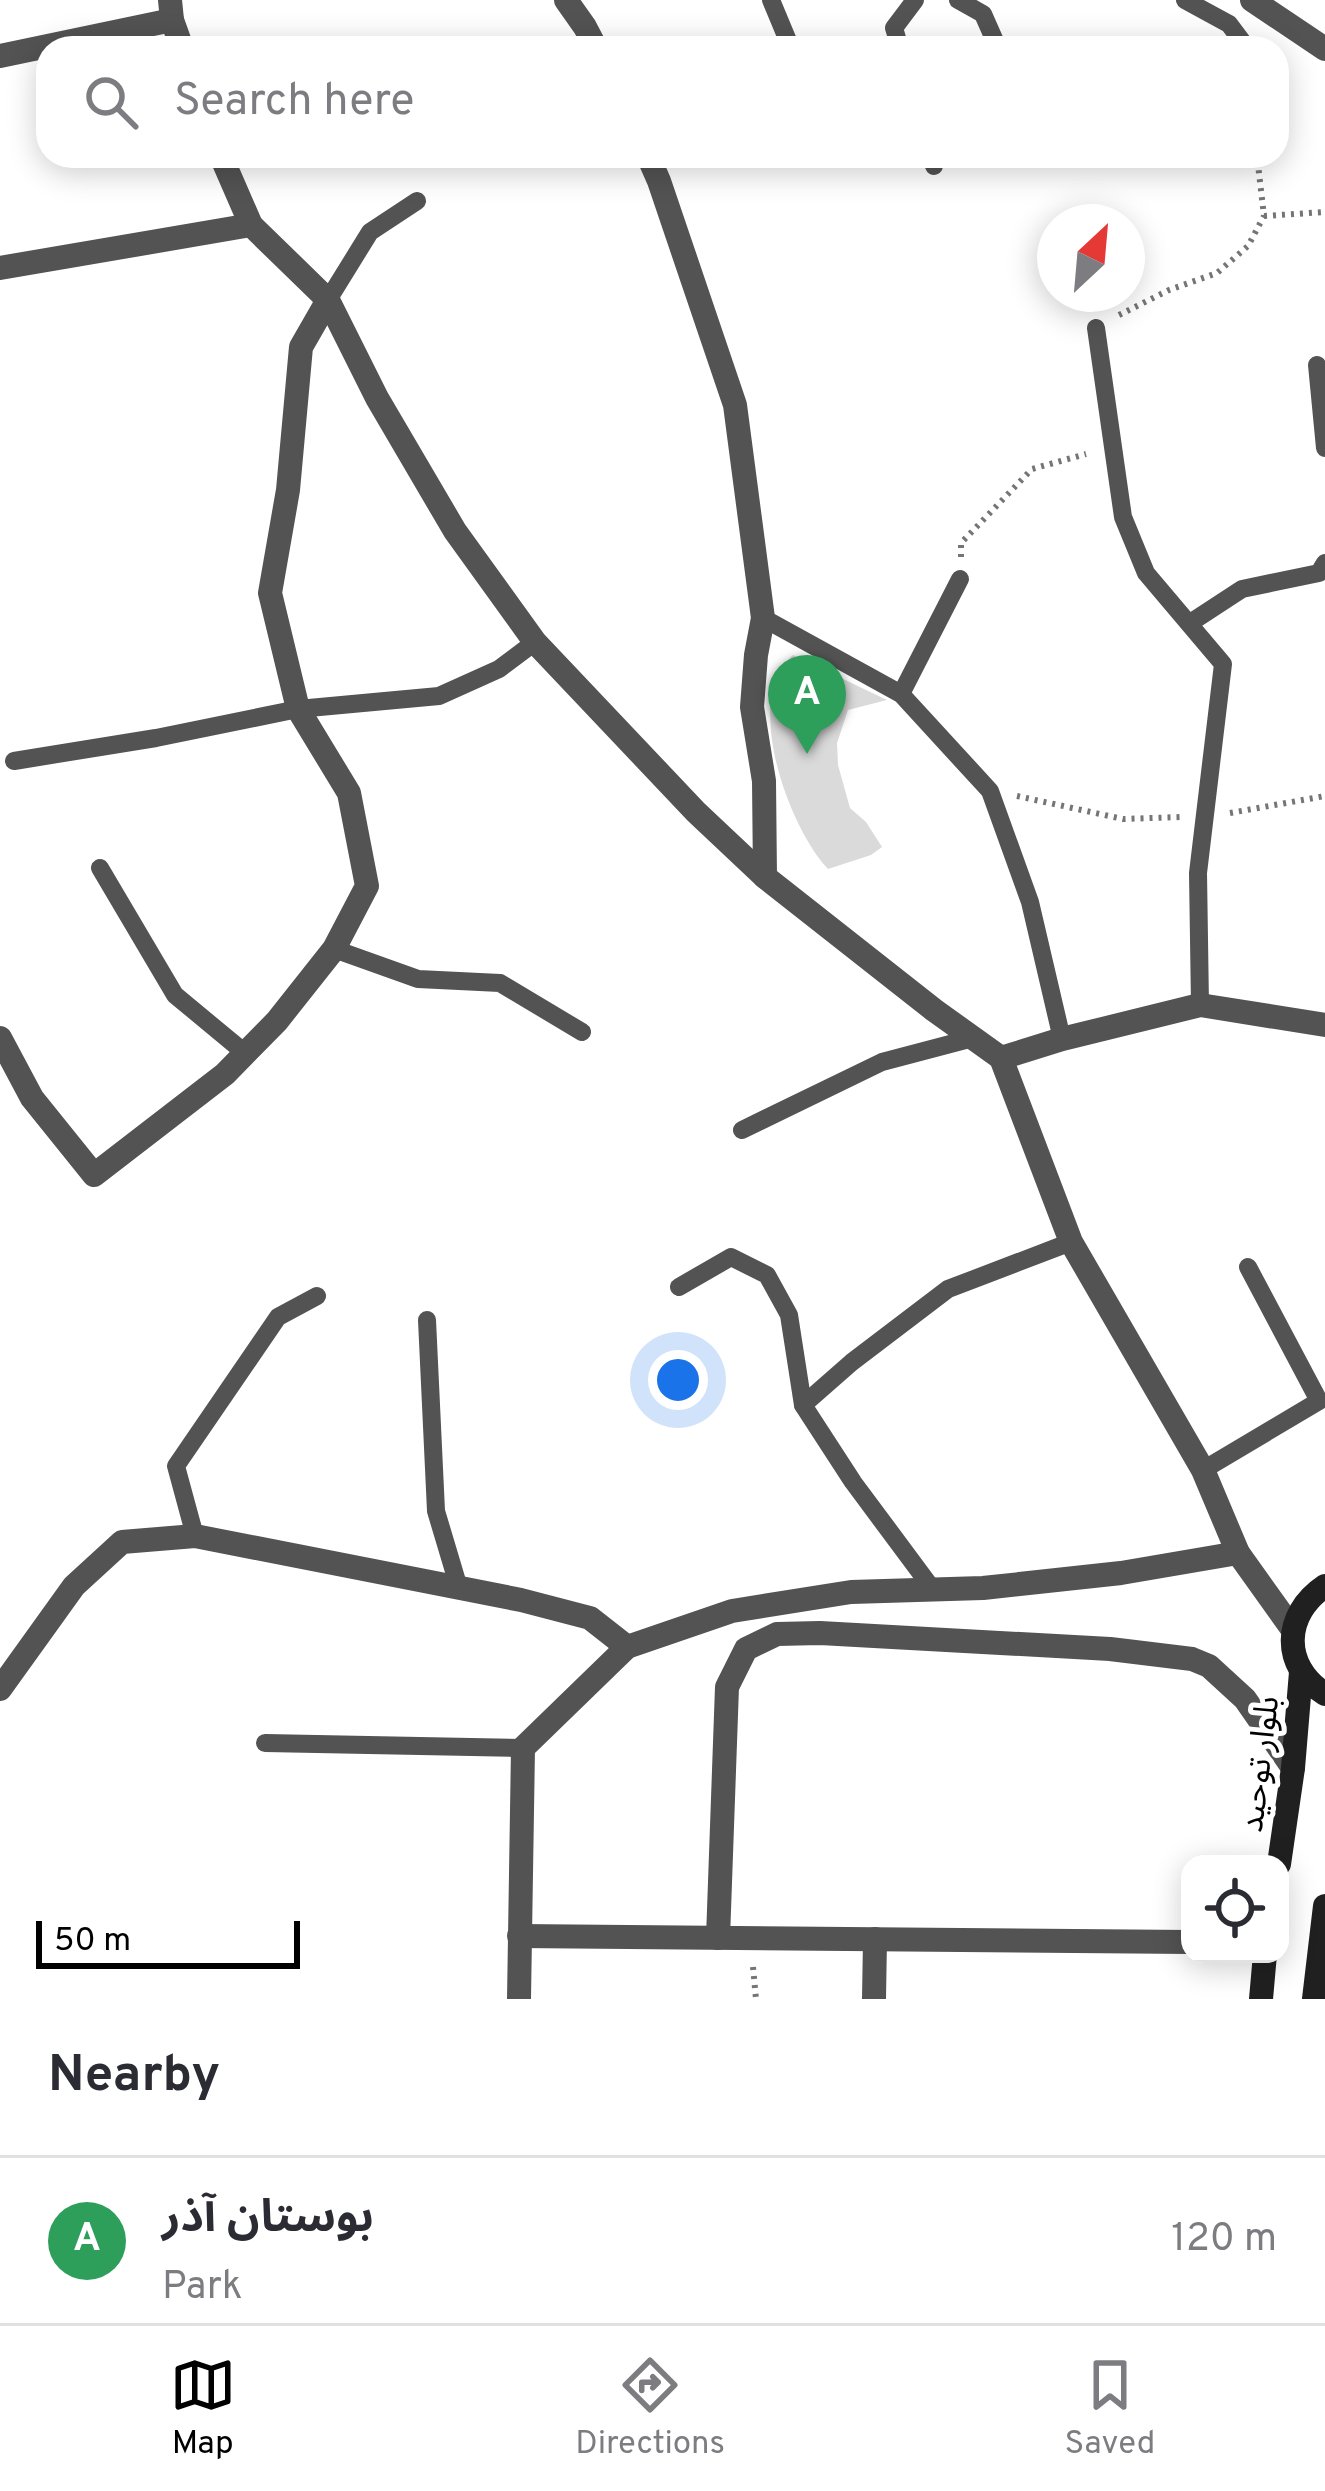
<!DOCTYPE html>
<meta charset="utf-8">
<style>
:root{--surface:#fff;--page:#f7f7f7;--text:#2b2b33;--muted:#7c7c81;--line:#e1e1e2;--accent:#000}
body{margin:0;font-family:Overpass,"Noto Sans Arabic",sans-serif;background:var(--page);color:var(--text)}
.controls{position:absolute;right:36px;bottom:36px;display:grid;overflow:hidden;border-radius:24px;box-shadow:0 6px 30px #0003}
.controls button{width:108px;height:108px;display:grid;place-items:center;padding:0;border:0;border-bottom:3px solid var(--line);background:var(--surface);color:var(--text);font:60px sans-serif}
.compass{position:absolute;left:1037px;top:204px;width:108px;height:108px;border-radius:50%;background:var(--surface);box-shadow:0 6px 30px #0003;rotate:26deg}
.scale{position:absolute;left:36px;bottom:30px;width:264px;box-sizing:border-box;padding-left:12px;border:6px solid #000;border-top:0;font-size:33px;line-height:42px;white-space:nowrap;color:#000;-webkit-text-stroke:9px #fff;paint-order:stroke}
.you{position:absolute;left:678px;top:1380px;width:42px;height:42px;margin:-30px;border:9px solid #fff;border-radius:50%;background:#1a73e8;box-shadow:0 0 0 18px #1a73e833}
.badge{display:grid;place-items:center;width:78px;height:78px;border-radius:50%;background:var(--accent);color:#fff;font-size:39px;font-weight:700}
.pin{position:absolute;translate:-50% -99px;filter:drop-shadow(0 3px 6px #0008)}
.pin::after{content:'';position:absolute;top:63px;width:42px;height:36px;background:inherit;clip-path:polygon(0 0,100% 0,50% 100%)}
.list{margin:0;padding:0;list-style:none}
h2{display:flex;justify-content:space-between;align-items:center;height:156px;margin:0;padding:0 48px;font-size:51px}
h2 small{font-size:39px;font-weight:400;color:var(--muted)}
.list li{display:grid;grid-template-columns:78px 1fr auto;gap:36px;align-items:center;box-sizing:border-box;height:168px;padding:0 48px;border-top:3px solid var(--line)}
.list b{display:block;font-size:45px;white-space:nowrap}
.list p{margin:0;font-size:39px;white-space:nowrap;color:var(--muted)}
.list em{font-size:39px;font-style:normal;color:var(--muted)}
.icon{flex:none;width:66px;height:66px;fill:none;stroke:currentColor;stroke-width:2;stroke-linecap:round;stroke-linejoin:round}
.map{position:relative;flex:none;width:1325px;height:1999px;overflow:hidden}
.search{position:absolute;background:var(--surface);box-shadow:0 6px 30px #0003;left:36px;right:36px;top:36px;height:132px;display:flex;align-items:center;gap:30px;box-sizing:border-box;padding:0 42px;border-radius:36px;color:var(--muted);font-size:45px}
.sheet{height:324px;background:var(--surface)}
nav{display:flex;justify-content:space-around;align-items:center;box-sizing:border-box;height:168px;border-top:3px solid var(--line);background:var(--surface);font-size:33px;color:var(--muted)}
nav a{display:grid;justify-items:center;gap:6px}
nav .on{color:var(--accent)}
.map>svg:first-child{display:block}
.park{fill:#dadada}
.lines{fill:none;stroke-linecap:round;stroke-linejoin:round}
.path{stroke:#757575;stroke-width:6;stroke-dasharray:3 6;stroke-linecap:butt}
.lane{stroke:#535353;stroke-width:18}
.street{stroke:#535353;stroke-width:24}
.secondary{stroke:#202020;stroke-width:24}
.labels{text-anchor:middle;stroke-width:10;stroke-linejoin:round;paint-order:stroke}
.street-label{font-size:33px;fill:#000;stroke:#fff}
</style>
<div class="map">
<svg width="1325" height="1999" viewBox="0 0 1325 1999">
<rect width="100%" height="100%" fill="#fff"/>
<path class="park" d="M 793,655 L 887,700 L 848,710 L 837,743 L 838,765 L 850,808 L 866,822 L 882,847 L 871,855 L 828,869 C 789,828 741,698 793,655 Z"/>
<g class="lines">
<g class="path">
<polyline points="1264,216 1325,212"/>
<polyline points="1119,315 1169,290 1217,273 1248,246 1264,216 1257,156"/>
<polyline points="961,557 961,543 1032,469 1086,454"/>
<polyline points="1017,796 1123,819 1181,817"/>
<polyline points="1230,813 1325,796"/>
<polyline points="753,1967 756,1999"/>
</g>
<g class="lane">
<polyline points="771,0 791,48"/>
<polyline points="958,0 983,14 998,48"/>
<polyline points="1185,0 1229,24 1247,48"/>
<polyline points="900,48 894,28 915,0"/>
<polyline points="931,156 934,166"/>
<polyline points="328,300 370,232 417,201"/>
<polyline points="1096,328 1123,517 1146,573 1223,664 1198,873 1200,1005"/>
<polyline points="1317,365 1325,448"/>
<polyline points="763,618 901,694 990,791 1030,902 1062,1039"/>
<polyline points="1190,623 1242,589 1319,573 1325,563"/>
<polyline points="901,694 960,579"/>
<polyline points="14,761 156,738 298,709 439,696 499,669 535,642"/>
<polyline points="100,868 175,995 245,1053"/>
<polyline points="334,949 418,979 500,983 582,1032"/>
<polyline points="742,1130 882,1062 973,1038"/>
<polyline points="679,1287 731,1257 767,1275 789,1315 803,1405 853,1482 934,1591"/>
<polyline points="427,1320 436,1511 459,1588"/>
<polyline points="803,1405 852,1362 948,1289 1071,1242"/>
<polyline points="1203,1470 1319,1401 1248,1267"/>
<polyline points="195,1536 176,1466 278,1317 317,1296"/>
<polyline points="265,1743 523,1748"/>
</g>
<g class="street">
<polyline points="170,0 172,20 182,48"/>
<polyline points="566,0 585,27 596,48"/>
<polyline points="1252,0 1325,49"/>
<polyline points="0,56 172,20"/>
<polyline points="221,156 251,225 328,300 377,398 455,531 535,642 696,812 765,877 934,1010 1001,1058 1071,1242 1203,1470 1238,1553 1293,1630"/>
<polyline points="648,156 659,181 735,405 763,618 756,655 752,707 764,781 765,877"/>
<polyline points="0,268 251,225"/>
<polyline points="0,1038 32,1098 94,1175 225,1074 277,1021 334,949 367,886 349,793 298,709 270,593 288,490 301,347 328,300"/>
<polyline points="1001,1058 1062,1039 1200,1005 1325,1025"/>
<polyline points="0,1689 74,1586 122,1542 195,1536 521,1600 590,1618 627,1647"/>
<polyline points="519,1936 1190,1942"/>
<polyline points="718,1938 727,1687 746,1649 777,1634 820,1633 1110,1649 1192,1659 1209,1666 1245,1699 1293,1768"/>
<polyline points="519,1999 523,1748 627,1647 732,1611 851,1592 983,1588 1121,1573 1238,1553"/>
<polyline points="874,1999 875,1939"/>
</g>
<g class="secondary">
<path d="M 1325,1586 C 1283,1614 1281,1666 1325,1694"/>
<polyline points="1279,1864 1293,1768 1301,1672"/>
<polyline points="1261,1999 1265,1954"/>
<polyline points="1314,1999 1325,1906"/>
</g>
</g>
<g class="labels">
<g class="street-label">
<text transform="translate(1258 1764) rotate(-83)" y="12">بلوار توحید</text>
</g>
</g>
</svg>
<div class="controls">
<button><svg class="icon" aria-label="locate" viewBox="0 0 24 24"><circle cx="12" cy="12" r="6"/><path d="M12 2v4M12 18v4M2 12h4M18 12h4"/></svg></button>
</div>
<svg class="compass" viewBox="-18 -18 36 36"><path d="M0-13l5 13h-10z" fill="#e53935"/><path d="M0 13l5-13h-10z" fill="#7c7c81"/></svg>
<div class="scale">50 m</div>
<div class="you"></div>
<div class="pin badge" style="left:807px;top:754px;background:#2e9e5b">A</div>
<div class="search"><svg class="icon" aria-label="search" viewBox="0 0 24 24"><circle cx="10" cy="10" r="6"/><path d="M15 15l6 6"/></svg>Search here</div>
</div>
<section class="sheet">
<h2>Nearby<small></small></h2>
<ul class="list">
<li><span class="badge" style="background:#2e9e5b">A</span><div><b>بوستان آذر</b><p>Park</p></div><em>120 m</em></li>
</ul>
</section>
<nav>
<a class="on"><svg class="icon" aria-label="map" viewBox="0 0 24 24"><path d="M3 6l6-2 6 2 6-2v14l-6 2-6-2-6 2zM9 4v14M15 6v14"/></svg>Map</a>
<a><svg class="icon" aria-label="directions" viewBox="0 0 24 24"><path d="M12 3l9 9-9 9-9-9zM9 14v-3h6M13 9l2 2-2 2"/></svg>Directions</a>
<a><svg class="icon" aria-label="saved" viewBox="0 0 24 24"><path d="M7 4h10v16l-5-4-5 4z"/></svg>Saved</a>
</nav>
